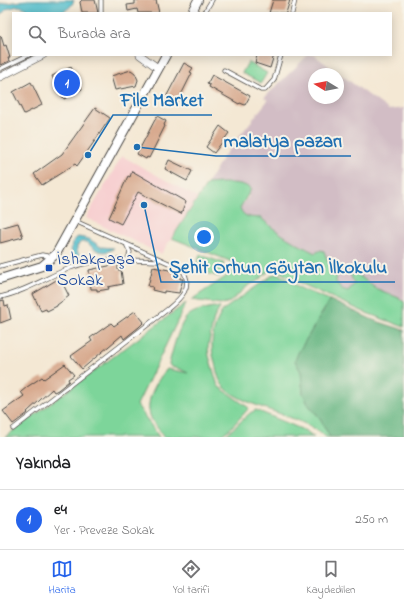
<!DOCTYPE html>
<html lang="tr">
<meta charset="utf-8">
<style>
:root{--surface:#fff;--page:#f2f2f2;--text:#202124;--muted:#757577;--line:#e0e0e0;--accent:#2563eb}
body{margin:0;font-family:"Indie Flower",sans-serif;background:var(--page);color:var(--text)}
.compass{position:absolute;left:308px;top:68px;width:36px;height:36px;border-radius:50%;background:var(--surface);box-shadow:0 2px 10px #0003;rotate:280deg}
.you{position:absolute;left:204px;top:237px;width:14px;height:14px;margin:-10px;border:3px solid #fff;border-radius:50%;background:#1a73e8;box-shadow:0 0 0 6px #1a73e833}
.badge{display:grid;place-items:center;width:26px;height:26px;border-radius:50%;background:var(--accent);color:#fff;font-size:13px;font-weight:700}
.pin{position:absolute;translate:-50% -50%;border:2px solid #fff;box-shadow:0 1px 4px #0006}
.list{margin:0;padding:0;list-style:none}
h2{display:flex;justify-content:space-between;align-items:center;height:52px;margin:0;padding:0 16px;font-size:17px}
h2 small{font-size:13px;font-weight:400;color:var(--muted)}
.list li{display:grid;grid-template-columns:26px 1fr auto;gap:12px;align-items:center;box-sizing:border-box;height:60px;padding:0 16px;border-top:1px solid var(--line)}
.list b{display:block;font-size:15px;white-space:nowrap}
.list p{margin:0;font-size:13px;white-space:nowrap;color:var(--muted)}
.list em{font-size:13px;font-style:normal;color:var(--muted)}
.icon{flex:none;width:22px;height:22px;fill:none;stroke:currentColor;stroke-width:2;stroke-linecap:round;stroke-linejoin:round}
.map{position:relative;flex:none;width:404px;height:437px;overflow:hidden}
.search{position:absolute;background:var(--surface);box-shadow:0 2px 10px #0003;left:12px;right:12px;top:12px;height:44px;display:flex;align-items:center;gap:10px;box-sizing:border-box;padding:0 14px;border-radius:0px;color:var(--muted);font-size:15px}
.sheet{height:112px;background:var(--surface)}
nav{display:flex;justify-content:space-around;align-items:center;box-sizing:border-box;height:56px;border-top:1px solid var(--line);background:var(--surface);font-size:11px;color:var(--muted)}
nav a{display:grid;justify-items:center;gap:2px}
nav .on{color:var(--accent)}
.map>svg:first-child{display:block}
.built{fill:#f7cfd0}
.industrial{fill:#d2bdc5;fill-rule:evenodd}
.green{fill:#7dd59a;stroke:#548062}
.forest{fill:#66b682;stroke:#487056}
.water{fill:#53bfcd;stroke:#3f757c}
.building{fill:#d8aa8f}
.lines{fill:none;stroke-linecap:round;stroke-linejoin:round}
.service-casing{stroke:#494744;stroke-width:5}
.minor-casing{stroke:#494744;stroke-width:8}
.tertiary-casing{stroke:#494744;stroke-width:10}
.service{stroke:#fff;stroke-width:3.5}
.minor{stroke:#fff;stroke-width:7}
.tertiary{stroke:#fff;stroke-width:8}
.transit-dot{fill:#1a4fb4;stroke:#f7f3e8;stroke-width:1.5}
.labels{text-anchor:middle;stroke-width:4;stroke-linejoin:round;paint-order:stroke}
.transit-label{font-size:18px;fill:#164399;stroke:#f7f3e8;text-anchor:start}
.leader{fill:none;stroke:#1f6fb2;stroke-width:1.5}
.callout-dot{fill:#1f6fb2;stroke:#f7f3e8;stroke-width:1.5}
.callout-label{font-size:19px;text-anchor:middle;font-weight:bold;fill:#1f6fb2;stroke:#f7f3e8;stroke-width:4;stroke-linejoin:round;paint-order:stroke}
</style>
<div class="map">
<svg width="404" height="437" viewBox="0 0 404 437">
<rect width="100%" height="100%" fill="#f7f3e8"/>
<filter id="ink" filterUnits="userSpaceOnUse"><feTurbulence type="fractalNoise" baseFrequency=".025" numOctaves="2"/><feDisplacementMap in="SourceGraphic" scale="8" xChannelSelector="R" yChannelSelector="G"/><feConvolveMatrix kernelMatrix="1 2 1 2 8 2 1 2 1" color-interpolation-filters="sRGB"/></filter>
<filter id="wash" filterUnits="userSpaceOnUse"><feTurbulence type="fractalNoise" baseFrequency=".012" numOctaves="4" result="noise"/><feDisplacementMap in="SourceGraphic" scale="16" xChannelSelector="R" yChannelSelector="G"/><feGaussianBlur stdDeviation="0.9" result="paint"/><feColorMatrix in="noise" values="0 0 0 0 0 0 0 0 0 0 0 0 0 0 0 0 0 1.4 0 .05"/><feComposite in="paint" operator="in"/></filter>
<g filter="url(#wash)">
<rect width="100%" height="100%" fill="#f4e8d4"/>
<polygon class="built" points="122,156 198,198 161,254 86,218"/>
<path class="industrial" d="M 308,55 L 314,55 L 389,110 L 404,108 L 404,302 L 399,298 L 375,288 L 352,269 L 350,273 L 354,284 L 348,291 L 342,289 L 337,285 L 337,275 L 321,250 L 315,253 L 294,242 L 273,229 L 261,218 L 250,218 L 242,214 L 240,208 L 249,196 L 207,184 L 223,157 L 268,100 L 264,98 ZM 314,74 L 338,74 L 338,98 L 314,98 Z"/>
<g class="green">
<polygon points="248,62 267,73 261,83 242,73"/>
<path d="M 220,183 C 230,183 243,182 251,189 L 240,208 C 244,219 252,217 261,218 C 277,233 295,243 315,253 L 321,250 L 324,251 L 328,262 L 342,269 L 337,275 L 336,282 L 342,289 L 348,291 L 354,284 L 350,273 L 351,269 L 375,288 L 399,298 L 404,302 L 404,327 L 364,312 L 302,284 L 275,269 L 269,269 L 270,270 L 256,282 L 250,284 L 230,302 L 222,304 L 191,300 L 242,266 L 172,238 L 207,184 Z"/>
<polygon points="200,255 224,263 219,277 195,269"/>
<path d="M 274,274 L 279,274 L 302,289 L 330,300 L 298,353 L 295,361 L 301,371 L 303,393 L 308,404 L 319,417 L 330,437 L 326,437 C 300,413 236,407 221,383 C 217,376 216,366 214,359 C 209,343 214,324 223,310 Z"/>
<polygon points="186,303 137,405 159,437 5,437"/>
<path d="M 213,307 L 220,308 L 214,318 L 208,347 L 209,356 L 218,386 L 249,408 L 230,429 L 218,437 L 163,437 C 160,429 152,423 150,415 C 145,400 157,380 167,369 L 188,373 L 180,369 L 171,367 L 169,364 C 172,353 179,322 189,315 C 196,310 205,309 213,307 Z"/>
<polygon points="256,410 306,431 314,437 224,437 250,413"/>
</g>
<polygon class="forest" points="330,300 373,320 404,330 404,437 330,437 319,417 308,404 303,393 301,372 295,361 298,353"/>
<g class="water">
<path d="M 28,0 L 74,0 C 70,15 45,17 32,12 C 27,10 23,6 18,6 L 7,9 L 0,16 L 0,4 Z"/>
<path d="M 78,237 L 89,239 L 101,247 L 114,248 C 104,256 94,250 87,242 L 81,242 L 77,246 L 77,252 L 84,260 L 73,255 C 69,247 72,241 78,237 Z"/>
</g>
<g id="blocks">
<g class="building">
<polygon points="82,0 95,0 98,13 82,13 80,2"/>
<polygon points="135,0 156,0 159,13 138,13 137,9 128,11 127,5 135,4"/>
<polygon points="273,0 290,0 286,13 269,13"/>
<polygon points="0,36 1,36 4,46 6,45 10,58 8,58 9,61 0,65"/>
<polygon points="257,55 274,55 270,68 255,63"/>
<polygon points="184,63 193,68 190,72 192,73 176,105 174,103 173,106 164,101"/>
<polygon points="71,67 82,89 64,99 52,76"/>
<polygon points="131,70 135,73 138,80 136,86 115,90 111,76"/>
<polygon points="212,75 250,96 245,105 240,103 239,104 209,87 210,85 207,84"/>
<polygon points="31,82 42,105 24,114 13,92"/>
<polygon points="95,108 110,118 94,142 77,166 75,164 42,185 34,174 62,154"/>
<polygon points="157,116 166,121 164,125 165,126 149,158 147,157 146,159 137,154"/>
<polygon points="220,126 229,133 214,153 206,147"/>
<polygon points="169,160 192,171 187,181 165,169"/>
<polygon points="132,171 186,202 181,214 138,192 121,224 109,218 128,176 130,177"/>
<polygon points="18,223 23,237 0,243 0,228"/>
<polygon points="118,264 118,270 121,270 123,284 108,287 109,289 97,291 97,289 91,289 89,270"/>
<polygon points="153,267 180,272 180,279 183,279 179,293 164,291 164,293 152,290 153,287 148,286"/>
<polygon points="58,279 61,285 63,284 69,296 57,305 57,306 47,311 46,309 41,311 33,294"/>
<polygon points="4,300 5,306 8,305 11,319 0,323 0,301"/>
<polygon points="135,311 144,322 139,327 124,339 122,335 82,369 71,356 92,341 90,338 111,323 114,326"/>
<polygon points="65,364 74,375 68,379 69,381 58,390 54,392 52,389 27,412 28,413 13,424 3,411 24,396 21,392 27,387 42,377 44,379"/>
</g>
</g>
</g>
<g filter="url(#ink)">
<use href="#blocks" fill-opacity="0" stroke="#494744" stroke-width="1"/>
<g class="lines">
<defs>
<g id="service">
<polyline points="101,13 101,0"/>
<polyline points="204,13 212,0"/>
<polyline points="292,13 295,0"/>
<polyline points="0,69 29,55"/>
<polyline points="224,70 261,90 265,90 274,80 281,55"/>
<polyline points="127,246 130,252 128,260"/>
<polyline points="0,266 42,255 52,257"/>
<path d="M 0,297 C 25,292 47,277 70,268 C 99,257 128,260 158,261"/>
<path d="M 13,429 L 168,309 C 181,298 194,287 182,269 L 75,221"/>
</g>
<g id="minor">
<polyline points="140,55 158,68"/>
<polyline points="0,77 43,55"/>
</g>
<g id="tertiary">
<polyline points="191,13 198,0"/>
<polyline points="0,279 42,266 56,254 166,55"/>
</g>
</defs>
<use href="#service" class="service-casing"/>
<use href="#minor" class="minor-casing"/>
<use href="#tertiary" class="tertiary-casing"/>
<use href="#service" class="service"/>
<use href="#minor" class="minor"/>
<use href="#tertiary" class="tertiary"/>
</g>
</g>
<rect class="transit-dot" x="45" y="264" width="8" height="8" rx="2"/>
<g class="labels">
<g class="transit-label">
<text x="57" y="264">İshakpaşa<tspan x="57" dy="21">Sokak</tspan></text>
</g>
</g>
<path class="leader" d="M88 155L113 115H212M137 147L216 156H351M144 205L161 282H395"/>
<g class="callout-dot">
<circle cx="88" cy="155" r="4"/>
<circle cx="137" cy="147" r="4"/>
<circle cx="144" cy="205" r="4"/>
</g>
<g class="callout-label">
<text x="162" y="106">File Market</text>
<text x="283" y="147">malatya pazarı</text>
<text x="278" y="273">Şehit Orhun Göytan İlkokulu</text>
</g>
</svg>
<svg class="compass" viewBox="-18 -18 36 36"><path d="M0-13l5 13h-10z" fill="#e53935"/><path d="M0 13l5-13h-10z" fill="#757577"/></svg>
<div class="you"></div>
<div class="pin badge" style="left:67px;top:83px">1</div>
<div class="search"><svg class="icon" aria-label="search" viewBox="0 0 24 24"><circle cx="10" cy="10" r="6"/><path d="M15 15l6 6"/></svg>Burada ara</div>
</div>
<section class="sheet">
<h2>Yakında<small></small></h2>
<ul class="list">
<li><span class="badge">1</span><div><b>e4</b><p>Yer · Preveze Sokak</p></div><em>250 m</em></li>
</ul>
</section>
<nav>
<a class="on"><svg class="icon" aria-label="map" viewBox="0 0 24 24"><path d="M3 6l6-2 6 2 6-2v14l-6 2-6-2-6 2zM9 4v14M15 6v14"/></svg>Harita</a>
<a><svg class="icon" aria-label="directions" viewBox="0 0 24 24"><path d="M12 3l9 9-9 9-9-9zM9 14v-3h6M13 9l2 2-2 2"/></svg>Yol tarifi</a>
<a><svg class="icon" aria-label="saved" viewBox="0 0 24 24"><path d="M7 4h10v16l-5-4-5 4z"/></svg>Kaydedilen</a>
</nav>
